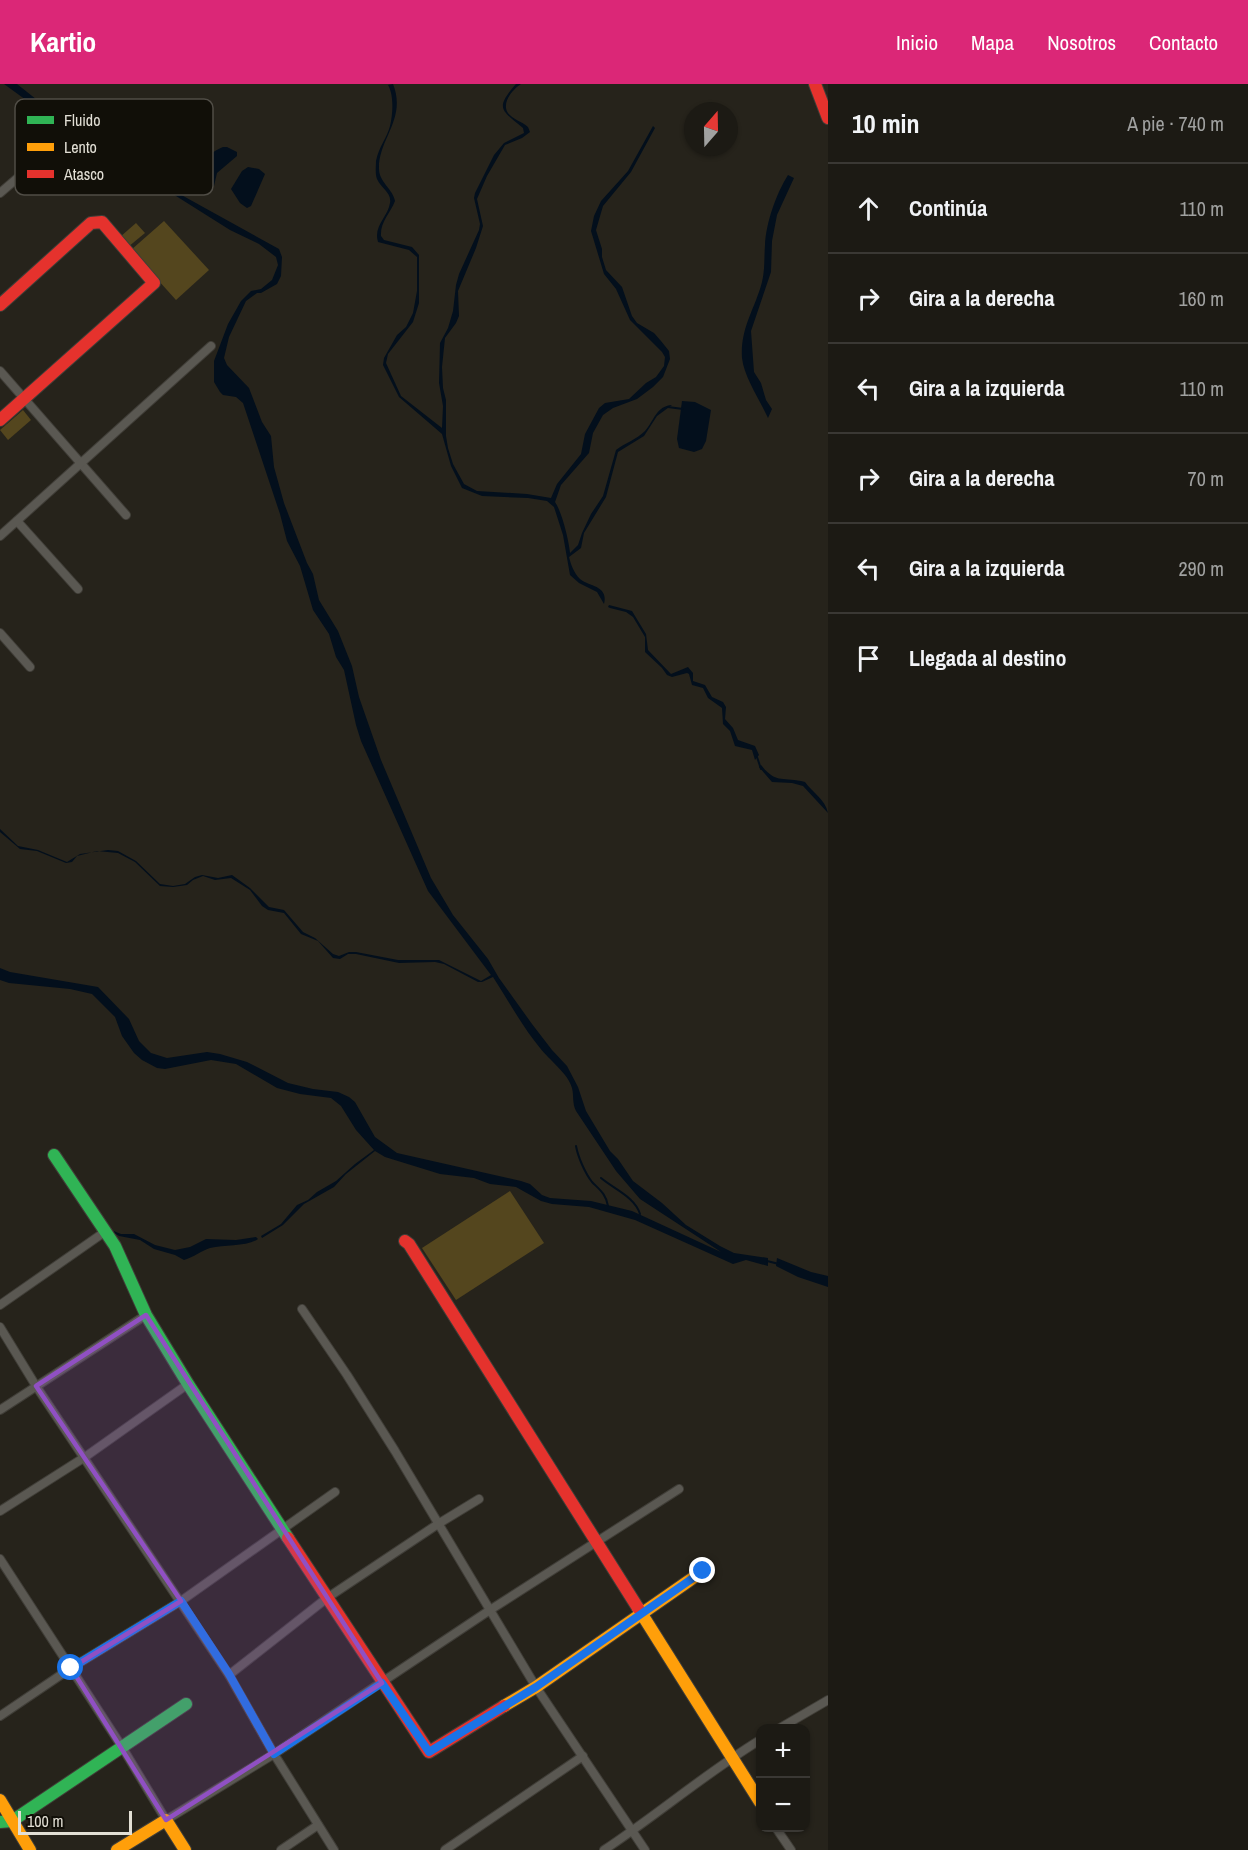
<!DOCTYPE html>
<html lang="es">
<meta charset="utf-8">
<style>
:root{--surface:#1c1a14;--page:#292722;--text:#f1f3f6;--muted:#a0a1a0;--line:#3a3834;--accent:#db2777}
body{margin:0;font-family:"Archivo Narrow",sans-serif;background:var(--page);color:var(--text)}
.controls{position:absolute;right:18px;bottom:18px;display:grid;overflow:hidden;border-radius:12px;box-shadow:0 2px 4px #0004}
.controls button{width:54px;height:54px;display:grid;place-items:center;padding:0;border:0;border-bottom:2px solid var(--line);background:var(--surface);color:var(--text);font:30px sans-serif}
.compass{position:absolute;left:684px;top:18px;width:54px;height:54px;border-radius:50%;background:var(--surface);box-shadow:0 2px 4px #0004;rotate:20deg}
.scale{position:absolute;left:18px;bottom:15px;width:114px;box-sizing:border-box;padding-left:6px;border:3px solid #e2dfd5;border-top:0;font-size:16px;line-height:21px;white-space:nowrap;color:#e2dfd5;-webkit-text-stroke:4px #110f08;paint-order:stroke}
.stop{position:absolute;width:18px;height:18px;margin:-14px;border:4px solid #1a73e8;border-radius:50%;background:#fff}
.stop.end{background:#1a73e8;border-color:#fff;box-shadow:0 2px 6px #0008}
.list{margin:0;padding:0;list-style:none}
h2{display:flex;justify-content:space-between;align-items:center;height:78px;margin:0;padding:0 24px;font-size:26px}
h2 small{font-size:20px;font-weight:400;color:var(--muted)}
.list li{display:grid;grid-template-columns:39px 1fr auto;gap:18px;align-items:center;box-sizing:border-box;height:90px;padding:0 24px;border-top:2px solid var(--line)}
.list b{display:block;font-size:22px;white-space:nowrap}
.list em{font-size:20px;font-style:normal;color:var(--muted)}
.icon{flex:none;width:33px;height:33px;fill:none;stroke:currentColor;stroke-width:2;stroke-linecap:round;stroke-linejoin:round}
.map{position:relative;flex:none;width:828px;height:1766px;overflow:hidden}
header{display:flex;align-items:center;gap:36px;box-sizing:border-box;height:84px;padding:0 30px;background:var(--accent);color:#fff}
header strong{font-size:28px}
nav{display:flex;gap:33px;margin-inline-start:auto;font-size:21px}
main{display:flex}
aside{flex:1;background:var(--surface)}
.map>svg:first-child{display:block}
.green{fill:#54461e}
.water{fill:#030f1c}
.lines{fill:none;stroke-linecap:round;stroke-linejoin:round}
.stream{stroke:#030f1c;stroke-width:2}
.street-casing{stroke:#403e38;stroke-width:10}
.fast-casing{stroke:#403e38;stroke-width:14}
.slow-casing{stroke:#403e38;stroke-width:14}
.jam-casing{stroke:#403e38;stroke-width:14}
.street{stroke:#5a5852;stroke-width:8}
.fast{stroke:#30b455;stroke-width:12}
.slow{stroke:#ff9f0a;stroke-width:12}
.jam{stroke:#e5322d;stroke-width:12}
.route{stroke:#1a73e8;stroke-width:8}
.marked{fill:#9050c3;fill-opacity:0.2;stroke:#9050c3;stroke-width:4.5;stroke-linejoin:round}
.key{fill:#110f08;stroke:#504d46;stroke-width:1.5}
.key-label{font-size:16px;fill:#e2dfd5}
</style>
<header>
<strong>Kartio</strong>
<nav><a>Inicio</a><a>Mapa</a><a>Nosotros</a><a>Contacto</a></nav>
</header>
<main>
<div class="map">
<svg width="828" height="1766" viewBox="0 0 828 1766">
<rect width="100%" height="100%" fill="#26231b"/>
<g class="green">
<polygon points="164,137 209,186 176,216 131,166"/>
<polygon points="136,139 145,149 128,163 120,153"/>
<polygon points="23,326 31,336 8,356 0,346"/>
<polygon points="510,1107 544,1159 456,1216 422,1164"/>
</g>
<g class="water">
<path d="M 4,0 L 17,0 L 56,31 L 76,41 L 128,79 L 176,108 L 279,165 L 282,173 L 281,192 L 277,200 L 261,209 L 257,209 L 246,217 L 229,253 L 224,274 L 227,281 L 249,304 L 262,338 L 271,352 L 274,383 L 284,419 L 307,479 L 313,490 L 319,516 L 338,547 L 352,582 L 359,613 L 381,676 L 431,794 L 453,831 L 488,875 L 499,894 L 532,940 L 552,966 L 567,982 L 578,1003 L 586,1027 L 610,1067 L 618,1075 L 633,1097 L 662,1119 L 686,1141 L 720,1162 L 734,1169 L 768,1174 L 768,1182 L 746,1176 L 733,1180 L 635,1136 L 589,1123 L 552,1120 L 541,1117 L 516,1103 L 490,1100 L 474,1094 L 440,1090 L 385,1073 L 375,1067 L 346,1090 L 334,1103 L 304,1120 L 283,1141 L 262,1154 L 261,1152 L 281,1140 L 297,1121 L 308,1116 L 317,1108 L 336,1097 L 355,1080 L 374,1066 L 356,1046 L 341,1022 L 331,1014 L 300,1010 L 277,1004 L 236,980 L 211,976 L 165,985 L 157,984 L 142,976 L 134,969 L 122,952 L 115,933 L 92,910 L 70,905 L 9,899 L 0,896 L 0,884 L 10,888 L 98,903 L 129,935 L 139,957 L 151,969 L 167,974 L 207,968 L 220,970 L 247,978 L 288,999 L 313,1005 L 338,1008 L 349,1013 L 355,1018 L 375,1053 L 397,1069 L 521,1097 L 530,1100 L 542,1111 L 550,1114 L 591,1117 L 632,1127 L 721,1168 L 640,1115 L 616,1087 L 576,1027 C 572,1019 574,1012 572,1004 C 568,989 549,976 540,964 C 522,942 508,916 493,893 L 482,898 L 478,898 L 444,880 L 435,878 L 399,879 L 356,870 L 348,870 L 340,875 L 333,874 L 318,857 L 301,850 L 284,829 L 268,826 L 262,822 L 250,806 L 231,794 L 215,796 L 203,792 L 193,796 L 187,801 L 173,803 L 160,802 L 135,778 L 118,769 L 97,767 L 77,772 L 72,778 L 66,779 L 37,767 L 20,765 L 0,748 L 0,745 L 18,762 L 38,766 L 67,778 L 80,770 L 108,766 L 118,767 L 136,777 L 160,800 L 173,802 L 185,800 L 195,793 L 202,791 L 218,794 L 232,791 L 250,804 L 269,823 L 284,826 L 303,848 L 315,854 L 333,870 L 339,872 L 349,868 L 356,868 L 398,876 L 439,876 L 481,897 L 491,891 L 428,807 L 361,657 L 356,641 L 344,586 L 336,573 L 329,550 L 313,526 L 300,482 L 287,457 L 280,430 L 243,319 L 236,313 L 223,311 L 220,308 L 214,298 L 214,277 L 228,240 L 241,217 L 251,207 L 261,205 L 272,196 L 278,181 L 276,173 L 259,160 L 230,146 L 157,100 L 126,84 L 101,62 L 59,40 Z"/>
<path d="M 393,0 C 407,35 378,55 379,85 C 379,98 393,105 395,117 C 390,130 380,138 381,152 L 384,156 L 412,163 L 419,171 L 419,219 L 413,238 L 388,270 L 386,279 L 401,312 L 442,344 L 443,322 L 439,299 L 440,259 L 448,244 L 453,227 L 456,201 L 459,190 L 479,146 L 480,140 L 474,114 L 475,109 L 494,71 L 504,59 L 524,49 L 523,44 C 502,26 494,25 516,0 L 521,0 C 513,5 501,19 508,29 C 512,35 523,38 528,43 L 530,48 L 522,54 L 505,61 L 487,92 L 477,115 L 483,142 L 476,164 L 458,207 L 459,232 L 456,239 L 445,254 L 442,283 L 443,304 L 446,316 L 446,352 L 448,364 L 453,380 L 464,400 L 477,407 L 527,410 L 551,414 L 557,400 L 581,370 L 585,350 L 599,324 L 605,319 L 629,315 L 646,299 L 656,293 L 664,282 L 665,273 L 662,268 L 630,236 L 616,205 L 604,190 L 591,147 L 594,132 L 601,117 L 628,87 L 653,42 L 655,44 L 631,88 L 603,122 L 596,146 L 602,165 L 602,173 L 606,186 L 622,203 L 632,232 L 637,239 L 654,249 L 661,257 L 669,267 L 670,275 L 663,293 L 653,303 L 637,315 L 613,324 L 603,331 L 593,349 L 589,369 L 561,401 L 555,418 C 562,428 569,457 570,469 L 578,461 L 582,449 L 591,430 L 603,412 L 616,366 C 625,359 636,356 645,347 C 654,337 656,322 672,321 L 657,332 L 644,352 L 618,368 L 606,413 L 584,449 L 581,464 L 569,473 C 571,481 574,489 580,495 C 587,502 609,501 604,520 L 597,508 L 579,499 L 570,491 L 563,451 L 554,423 L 547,417 L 528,414 L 482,412 L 462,404 L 451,382 L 442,350 L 399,313 L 383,281 L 384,274 L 397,251 L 406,243 L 413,229 L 417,207 L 417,173 L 409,166 L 378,158 C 373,142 388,133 390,119 C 392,109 381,104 377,95 C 375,90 376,82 376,77 C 379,62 387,54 390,42 C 393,30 394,11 388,1 Z"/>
<path d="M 223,63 L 227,63 L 237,68 L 237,72 L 217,89 L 214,102 L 211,103 L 194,94 C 194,80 211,68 223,63 Z"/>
<polygon points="248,83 259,85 265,90 251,122 247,124 240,119 231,105 242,87"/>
<path d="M 788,91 L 794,94 L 777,131 L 772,157 L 771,188 L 751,247 L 754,288 L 761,299 L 766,316 L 772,325 L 768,334 C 760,316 744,293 742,274 C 740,244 755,225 762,198 C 765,186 764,174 765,161 C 766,139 776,110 788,91 Z"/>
<polygon points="682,317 695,318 711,326 706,357 702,365 694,368 679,364 677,355"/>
<polygon points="609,521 632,527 646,550 648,566 671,590 688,583 693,589 693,597 705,601 712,613 723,618 726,623 725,635 733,644 738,656 755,662 759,671 755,676 752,666 735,662 730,647 723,640 722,624 708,614 703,604 692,601 689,590 687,589 672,593 667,591 662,584 645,568 645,553 633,533 626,528 610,524 608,523"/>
<path d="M 761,681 C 777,701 783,692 805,698 C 813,709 825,715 828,729 L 803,702 L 792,699 L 772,698 L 759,683 Z"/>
<path d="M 111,1146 L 121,1150 L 134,1150 L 155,1161 L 175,1166 L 190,1163 L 206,1155 L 236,1156 L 256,1153 L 258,1155 C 246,1163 225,1160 210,1164 C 201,1167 194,1173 184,1176 L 175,1171 L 154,1165 L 140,1156 L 119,1152 L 111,1147 Z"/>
<polygon points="777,1174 811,1188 828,1192 828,1203 798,1193 776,1182"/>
</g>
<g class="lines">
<g class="stream">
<polyline points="668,323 683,325"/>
<polyline points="757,673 761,685"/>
<path d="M 576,1062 C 578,1073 585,1089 592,1098 C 600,1106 606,1110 608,1122"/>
<path d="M 601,1094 C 614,1105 635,1113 640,1130"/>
<polyline points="767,1177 779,1180"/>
</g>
<defs>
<g id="street">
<polyline points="0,109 57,60"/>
<polyline points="0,287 126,431"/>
<polyline points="17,437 78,505"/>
<polyline points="0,452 211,262"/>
<polyline points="0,549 30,583"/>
<polyline points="0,1221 106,1147"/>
<polyline points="302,1225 347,1291 395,1367 536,1603 645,1766"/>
<polyline points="0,1243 36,1302 229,1591 274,1670 334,1766"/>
<polyline points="0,1326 146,1231"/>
<polyline points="0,1427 85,1373 188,1300"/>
<polyline points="0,1475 122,1663 166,1736 274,1670 490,1526 679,1405"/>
<polyline points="229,1591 327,1514 438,1440 479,1415"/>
<polyline points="0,1632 71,1584 181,1517 335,1408"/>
<polyline points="780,1644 828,1616"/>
<polyline points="776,1744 791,1766"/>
<polyline points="281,1766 318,1741"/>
<polyline points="445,1766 583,1672"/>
<path d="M 604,1766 C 657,1731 706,1689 760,1656"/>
</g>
<g id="fast">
<polyline points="54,1071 115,1162 146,1231 188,1300 288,1454"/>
<polyline points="0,1738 12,1737 186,1620"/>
</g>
<g id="slow">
<polyline points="638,1524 760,1718"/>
<polyline points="504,1622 536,1603 703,1487"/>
<polyline points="0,1716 30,1766"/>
<polyline points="117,1766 166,1736 185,1766"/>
</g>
<g id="jam">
<polyline points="815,0 828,34"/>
<polyline points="0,221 91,139 102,138 154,199 0,336"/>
<polyline points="405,1157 409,1160 638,1524"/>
<polyline points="288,1454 429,1668 504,1622"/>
</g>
</defs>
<use href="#street" class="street-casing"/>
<use href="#fast" class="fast-casing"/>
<use href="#slow" class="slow-casing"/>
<use href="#jam" class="jam-casing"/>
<use href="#street" class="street"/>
<use href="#fast" class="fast"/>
<use href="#slow" class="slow"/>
<use href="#jam" class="jam"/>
</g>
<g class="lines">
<polyline class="route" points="71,1584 181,1517 229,1590 274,1670 382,1599 429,1668 536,1603 703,1487"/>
</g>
<path class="marked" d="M 146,1231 L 382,1599 L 166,1736 L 71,1584 L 181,1517 L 36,1302 Z"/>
<rect x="15" y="15" width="198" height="96" rx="9" class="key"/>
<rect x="27" y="32" width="27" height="8" fill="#30b455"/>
<rect x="27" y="59" width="27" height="8" fill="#ff9f0a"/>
<rect x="27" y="86" width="27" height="8" fill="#e5322d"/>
<g class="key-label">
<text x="64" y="42">Fluido</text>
<text x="64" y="69">Lento</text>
<text x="64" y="96">Atasco</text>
</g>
</svg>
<div class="controls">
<button>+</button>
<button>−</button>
</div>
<svg class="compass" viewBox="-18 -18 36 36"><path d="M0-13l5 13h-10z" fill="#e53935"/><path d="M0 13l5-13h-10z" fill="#a0a1a0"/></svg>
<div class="scale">100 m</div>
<div class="stop" style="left:71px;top:1584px"></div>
<div class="stop end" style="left:703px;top:1487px"></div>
</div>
<aside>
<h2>10 min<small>A pie · 740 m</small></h2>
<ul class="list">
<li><svg class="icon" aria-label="ahead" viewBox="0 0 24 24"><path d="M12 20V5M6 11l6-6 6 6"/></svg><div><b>Continúa</b></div><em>110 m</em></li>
<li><svg class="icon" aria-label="right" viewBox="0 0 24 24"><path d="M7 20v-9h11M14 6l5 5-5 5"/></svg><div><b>Gira a la derecha</b></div><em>160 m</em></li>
<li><svg class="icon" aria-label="left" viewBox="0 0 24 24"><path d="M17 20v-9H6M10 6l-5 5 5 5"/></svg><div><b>Gira a la izquierda</b></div><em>110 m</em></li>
<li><svg class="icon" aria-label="right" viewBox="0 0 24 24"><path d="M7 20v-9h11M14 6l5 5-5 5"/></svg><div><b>Gira a la derecha</b></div><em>70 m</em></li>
<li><svg class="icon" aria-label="left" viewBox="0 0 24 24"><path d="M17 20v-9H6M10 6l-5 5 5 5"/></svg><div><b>Gira a la izquierda</b></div><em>290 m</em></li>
<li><svg class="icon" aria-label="arrive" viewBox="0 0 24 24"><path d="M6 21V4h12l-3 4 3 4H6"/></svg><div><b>Llegada al destino</b></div></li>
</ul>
</aside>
</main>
